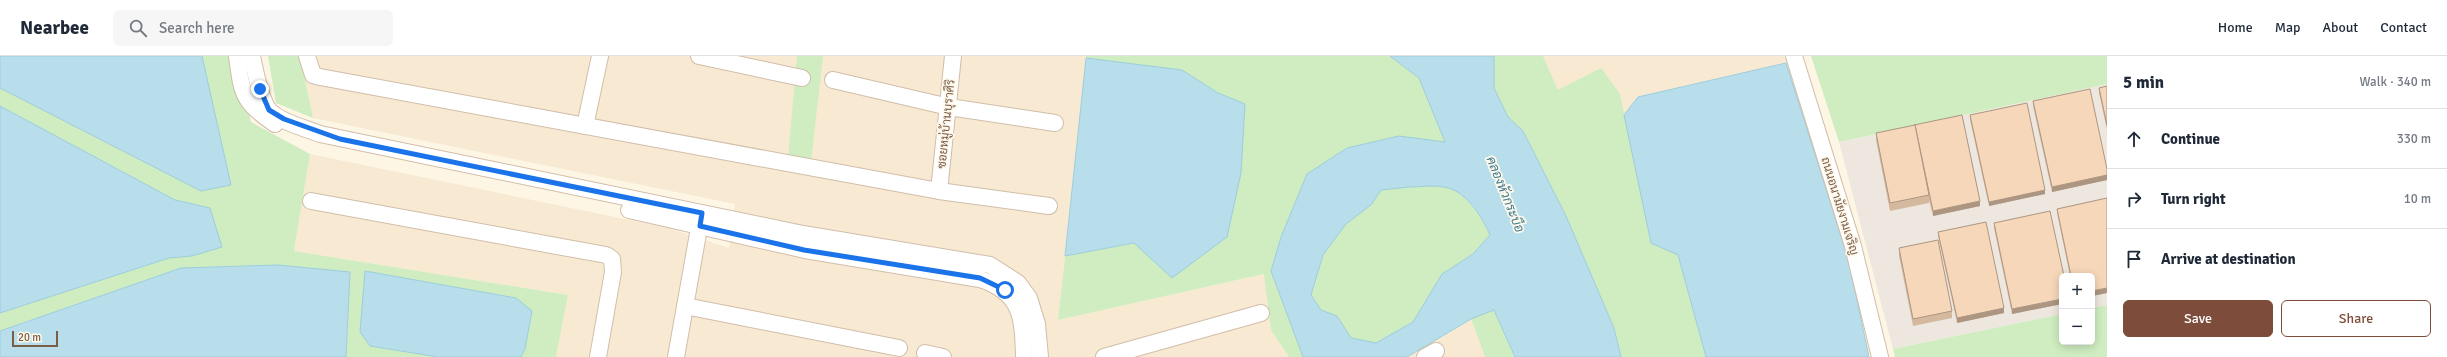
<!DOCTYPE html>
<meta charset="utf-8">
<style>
:root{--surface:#fff;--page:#f6f6f7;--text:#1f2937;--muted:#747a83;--line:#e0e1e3;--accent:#7e4c3a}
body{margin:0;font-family:Signika,Sarabun,sans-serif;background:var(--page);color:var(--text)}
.controls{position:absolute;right:12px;bottom:12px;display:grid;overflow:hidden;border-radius:6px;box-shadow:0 2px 10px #0003}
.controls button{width:36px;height:36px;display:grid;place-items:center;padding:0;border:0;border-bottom:1px solid var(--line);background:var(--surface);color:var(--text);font:20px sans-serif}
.scale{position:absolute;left:12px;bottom:10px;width:46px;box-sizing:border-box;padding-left:4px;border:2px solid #7a5d47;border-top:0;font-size:11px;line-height:14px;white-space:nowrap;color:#7a5d47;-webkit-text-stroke:3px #fff9ed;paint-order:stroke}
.stop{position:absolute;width:12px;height:12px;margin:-9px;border:3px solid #1a73e8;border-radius:50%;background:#fff}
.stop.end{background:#1a73e8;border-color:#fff;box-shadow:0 1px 4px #0008}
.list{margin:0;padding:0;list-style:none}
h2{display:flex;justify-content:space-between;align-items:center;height:52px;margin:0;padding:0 16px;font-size:17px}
h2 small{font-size:13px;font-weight:400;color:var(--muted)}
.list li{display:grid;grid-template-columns:26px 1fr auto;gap:12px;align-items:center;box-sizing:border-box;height:60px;padding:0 16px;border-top:1px solid var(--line)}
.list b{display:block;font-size:15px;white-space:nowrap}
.list em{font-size:13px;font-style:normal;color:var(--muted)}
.actions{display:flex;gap:8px;padding:12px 16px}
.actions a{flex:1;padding:9px 0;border:1px solid var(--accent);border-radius:6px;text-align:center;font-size:14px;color:var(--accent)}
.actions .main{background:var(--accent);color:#fff}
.icon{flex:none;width:22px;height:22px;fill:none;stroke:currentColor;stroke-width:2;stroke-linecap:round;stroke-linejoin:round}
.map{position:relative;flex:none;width:2107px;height:301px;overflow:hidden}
header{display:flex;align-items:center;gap:24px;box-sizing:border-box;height:56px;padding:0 20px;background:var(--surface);border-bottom:1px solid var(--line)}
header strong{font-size:19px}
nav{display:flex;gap:22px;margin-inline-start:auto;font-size:14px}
.search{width:280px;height:36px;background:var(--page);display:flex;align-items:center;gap:10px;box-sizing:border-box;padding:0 14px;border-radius:6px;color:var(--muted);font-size:15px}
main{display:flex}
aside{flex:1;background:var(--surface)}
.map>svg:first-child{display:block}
.residential{fill:#f7e9d2}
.industrial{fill:#eee7df}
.green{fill:#cfedc1}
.water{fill:#b7deea;stroke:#9ccddd;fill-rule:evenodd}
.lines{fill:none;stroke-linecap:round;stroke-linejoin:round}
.minor-casing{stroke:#d1bea9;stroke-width:18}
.minor{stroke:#fff;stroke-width:16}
.wall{fill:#d4b99f}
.shaded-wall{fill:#ac9682}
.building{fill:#f6d7b9;stroke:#ac9682}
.route{stroke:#1a73e8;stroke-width:5}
.labels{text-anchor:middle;stroke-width:3.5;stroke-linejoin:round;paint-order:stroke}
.street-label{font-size:12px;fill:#7a5d47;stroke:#fff9ed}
.water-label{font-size:13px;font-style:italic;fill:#3e7b8f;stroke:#fff9ed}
</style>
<header>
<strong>Nearbee</strong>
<div class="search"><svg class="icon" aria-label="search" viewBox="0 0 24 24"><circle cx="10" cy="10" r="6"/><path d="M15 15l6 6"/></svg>Search here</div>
<nav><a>Home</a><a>Map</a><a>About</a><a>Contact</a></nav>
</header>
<main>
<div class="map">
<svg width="2107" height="301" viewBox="0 0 2107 301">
<rect width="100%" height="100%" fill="#fef6e4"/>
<g class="residential">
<polygon points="300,0 1086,0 1058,264 1265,218 1271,274 1289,301 556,301 568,239 294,195 310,98 668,172 729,192 735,148 313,62"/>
<polygon points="1543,0 1784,0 1786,7 1638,41 1624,59 1620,38 1558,35"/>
<polygon points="1471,263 1485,301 1407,301"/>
</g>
<polygon class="industrial" points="2107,28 2107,249 2092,252 2092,220 2062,220 2062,258 1893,293 1839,86"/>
<g class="green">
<polygon points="0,0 237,0 251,66 310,98 294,195 568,239 556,301 521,301 525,293 365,215 360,276 370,290 438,301 346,301 350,216 278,209 181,212 0,275 0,257 169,202 192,200 210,152 175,144 0,50"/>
<polygon points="268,0 300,0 313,62 276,47"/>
<polygon points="797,0 823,0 811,106 788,102"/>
<polygon points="1086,0 1390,0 1419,22 1446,87 1399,80 1347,92 1307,118 1281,181 1271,215 1303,301 1289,301 1271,274 1264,218 1058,264 1065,200 1134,187 1245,48 1218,37 1182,14 1086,2"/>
<polygon points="1494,0 1543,0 1558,34 1601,12 1620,38 1651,187 1678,198 1706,301 1621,301 1614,272 1566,160 1523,75 1508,61 1494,32"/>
<polygon points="1811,0 2107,0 2107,28 1839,86"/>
<path d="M 1409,131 C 1420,131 1433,129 1444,131 C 1466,134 1481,161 1490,179 L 1473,198 L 1442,218 L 1413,266 L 1376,287 L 1351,282 L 1337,260 L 1321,254 L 1311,239 L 1323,199 L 1346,168 L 1371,149 L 1381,134 Z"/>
<polygon points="2107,249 2107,301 1895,301 1893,293 2062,258 2062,286 2092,286 2092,252"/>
<polygon points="1494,254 1515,301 1485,301 1471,263"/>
</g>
<g class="water">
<polygon points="0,0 202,0 231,129 201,135 0,32"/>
<path d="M 1390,0 L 1494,0 L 1494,32 L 1508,61 L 1523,75 L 1566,160 L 1614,272 L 1621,301 L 1515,301 L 1494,254 L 1471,263 L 1407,301 L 1303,301 L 1271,215 L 1281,181 L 1307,118 L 1347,92 L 1399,80 L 1445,86 L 1419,22 ZM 1409,131 C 1420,131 1433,129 1444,131 C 1466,134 1482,161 1490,179 L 1473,198 L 1442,218 L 1413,266 L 1376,287 L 1351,282 L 1337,260 L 1321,254 L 1311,239 L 1323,199 L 1346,168 L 1371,149 L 1381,134 Z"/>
<polygon points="1086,2 1182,14 1218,37 1245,48 1241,117 1227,181 1172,222 1134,187 1065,200"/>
<polygon points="1786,7 1848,202 1869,301 1706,301 1678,199 1651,187 1624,59 1638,41"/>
<polygon points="0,50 175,144 210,152 222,191 192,200 169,202 0,257"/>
<polygon points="278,209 350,216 346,301 0,301 0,275 181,212"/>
<polygon points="365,215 516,242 532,255 525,293 521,301 438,301 370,290 360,276"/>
</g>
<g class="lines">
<defs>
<g id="minor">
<path d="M 237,0 C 242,38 242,45 275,68"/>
<path d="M 252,0 C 255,14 260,43 269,54 C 280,66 305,72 320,78 L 803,178 L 990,209 L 1018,227 L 1029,242 L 1037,268 L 1040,301"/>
<polyline points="307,0 313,19 320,21 939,135 1049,150"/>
<polyline points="699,0 802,22"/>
<polyline points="1794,0 1853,190 1880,301"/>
<polyline points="833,24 949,51 1055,67"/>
<polyline points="585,70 600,0"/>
<polyline points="939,135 953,0"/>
<polyline points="311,145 606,199 612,203 613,216 598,301"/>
<path d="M 629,154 L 805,194 L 980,223 C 1022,237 1023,261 1024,301"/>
<polyline points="685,250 899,292"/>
<polyline points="925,297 943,301"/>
<polyline points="676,301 701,161"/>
<polyline points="1104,301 1261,257"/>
<polyline points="1425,301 1436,295"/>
</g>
</defs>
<use href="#minor" class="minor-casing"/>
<use href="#minor" class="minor"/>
</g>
<g class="wall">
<polygon points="2107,30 2107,74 2099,37 2099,32"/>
<polygon points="2033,45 2107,113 2107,124 2052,136 2033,50"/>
<polygon points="1970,59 2045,138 1989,150 1970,64"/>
<polygon points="1876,77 1980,150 1933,160 1929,144 1929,147 1890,155 1876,84"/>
<polygon points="2107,142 2107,237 2092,240 2092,220 2070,220 2057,157 2057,153"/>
<polygon points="1994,167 2062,220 2062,248 2012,258 1994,172"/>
<polygon points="1938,176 2004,257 1957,267 1938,180"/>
<polygon points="1899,192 1952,255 1952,262 1913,270 1899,200"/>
</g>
<g class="shaded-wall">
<polygon points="2107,119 2107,124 2052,136 2052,131"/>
<polygon points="2045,134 2045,138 1989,150 1989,146"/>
<polygon points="1980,145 1980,150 1933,160 1933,155"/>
<polygon points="2107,232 2107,237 2092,240 2092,235"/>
<polygon points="2062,243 2062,248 2012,258 2012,253"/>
<polygon points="2004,252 2004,257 1957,267 1957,262"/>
</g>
<g class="building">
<polygon points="2107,30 2107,69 2099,32"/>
<polygon points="2090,33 2107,113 2107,119 2052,131 2033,45"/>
<polygon points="2027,47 2045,134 1989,146 1970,59"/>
<polygon points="1962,59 1980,145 1933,155 1915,69 1914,69"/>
<polygon points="1915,69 1929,139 1890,147 1876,77"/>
<polygon points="2107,142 2107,232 2092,235 2092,220 2071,220 2057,153"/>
<polygon points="2050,155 2064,220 2062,220 2062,243 2012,253 1994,167"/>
<polygon points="1986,166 2004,252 1957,262 1938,176"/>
<polygon points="1938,184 1952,255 1913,263 1899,192"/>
</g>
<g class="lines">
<polyline class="route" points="260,33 269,54 284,63 340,83 702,157 700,170 804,194 980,222 1005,234"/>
</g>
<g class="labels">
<g class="street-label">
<text transform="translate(946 68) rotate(-84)" y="4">ซอยหมู่บ้านบุราศิริ</text>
<text transform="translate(1840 150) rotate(73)" y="4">ถนนอนามัยงามเจริญ</text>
</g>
<g class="water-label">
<text transform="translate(1506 138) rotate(68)" y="5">คลองหัวกระบือ</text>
</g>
</g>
</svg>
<div class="controls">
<button>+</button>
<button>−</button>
</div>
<div class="scale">20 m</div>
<div class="stop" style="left:1005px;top:234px"></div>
<div class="stop end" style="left:260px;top:33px"></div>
</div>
<aside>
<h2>5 min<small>Walk · 340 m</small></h2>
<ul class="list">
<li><svg class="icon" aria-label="ahead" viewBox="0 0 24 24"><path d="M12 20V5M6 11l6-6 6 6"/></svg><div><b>Continue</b></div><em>330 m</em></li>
<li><svg class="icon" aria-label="right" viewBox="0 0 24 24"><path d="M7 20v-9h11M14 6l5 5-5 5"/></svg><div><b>Turn right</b></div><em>10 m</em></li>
<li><svg class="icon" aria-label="arrive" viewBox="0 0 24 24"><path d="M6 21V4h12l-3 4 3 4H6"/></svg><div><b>Arrive at destination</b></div></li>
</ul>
<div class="actions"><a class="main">Save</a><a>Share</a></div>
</aside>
</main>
